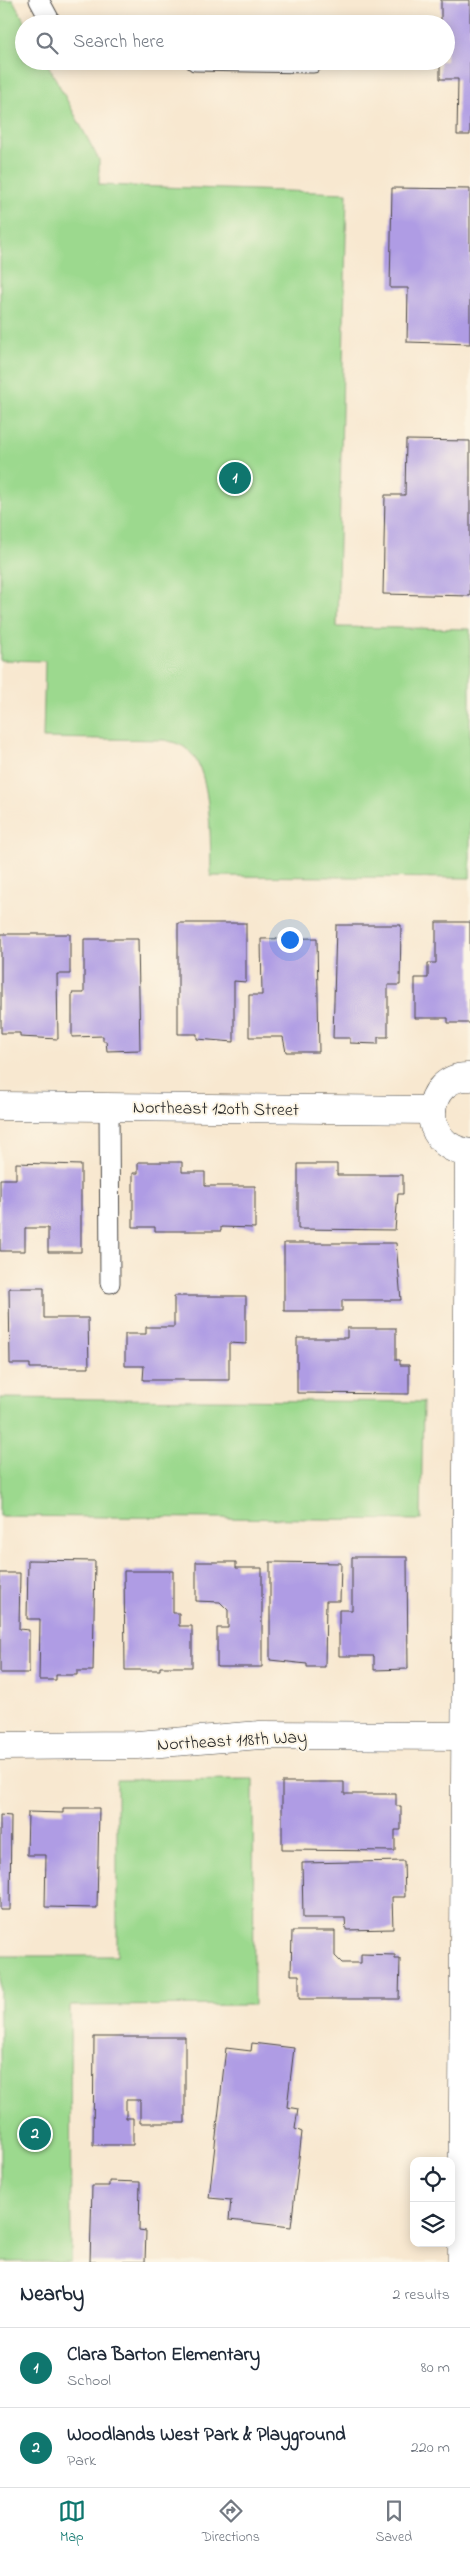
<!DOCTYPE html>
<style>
:root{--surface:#fff;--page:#f6f6f7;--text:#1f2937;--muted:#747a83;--line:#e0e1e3;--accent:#0f766e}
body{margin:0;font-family:"Indie Flower",sans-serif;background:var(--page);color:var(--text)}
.controls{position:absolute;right:15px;bottom:15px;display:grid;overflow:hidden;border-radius:10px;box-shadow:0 2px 12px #0003}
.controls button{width:45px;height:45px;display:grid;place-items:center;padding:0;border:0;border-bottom:1px solid var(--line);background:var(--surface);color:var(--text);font:25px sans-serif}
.you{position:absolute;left:289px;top:939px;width:18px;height:18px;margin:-12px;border:4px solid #fff;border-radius:50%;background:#1a73e8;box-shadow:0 0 0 8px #1a73e833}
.badge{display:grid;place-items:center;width:32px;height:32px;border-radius:50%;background:var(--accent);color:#fff;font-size:16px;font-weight:700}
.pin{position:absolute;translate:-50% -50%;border:2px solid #fff;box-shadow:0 1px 5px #0006}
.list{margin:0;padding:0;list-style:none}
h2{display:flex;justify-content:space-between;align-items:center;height:65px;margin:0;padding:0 20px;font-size:21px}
h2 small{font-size:16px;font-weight:400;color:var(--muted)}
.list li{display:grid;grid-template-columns:32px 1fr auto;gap:15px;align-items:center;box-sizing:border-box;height:80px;padding:0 20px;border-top:1px solid var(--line)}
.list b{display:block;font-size:19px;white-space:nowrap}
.list p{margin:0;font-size:16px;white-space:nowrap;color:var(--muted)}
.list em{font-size:16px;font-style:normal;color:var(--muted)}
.icon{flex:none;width:28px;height:28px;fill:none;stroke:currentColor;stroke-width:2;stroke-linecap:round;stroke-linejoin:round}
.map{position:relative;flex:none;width:470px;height:2262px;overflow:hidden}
.search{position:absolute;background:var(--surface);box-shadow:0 2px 12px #0003;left:15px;right:15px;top:15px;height:55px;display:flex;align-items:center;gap:12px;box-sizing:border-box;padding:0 18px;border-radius:28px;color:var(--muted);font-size:19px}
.sheet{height:225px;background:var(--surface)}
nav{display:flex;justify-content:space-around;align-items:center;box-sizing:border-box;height:70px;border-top:1px solid var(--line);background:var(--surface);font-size:14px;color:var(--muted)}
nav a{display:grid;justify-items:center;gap:2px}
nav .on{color:var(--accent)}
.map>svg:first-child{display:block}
.green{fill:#9cd98e;stroke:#64825c}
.building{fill:#af9ce4}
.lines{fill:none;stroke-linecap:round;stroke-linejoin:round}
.lane-casing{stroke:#4a4744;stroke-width:21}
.street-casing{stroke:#4a4744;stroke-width:29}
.lane{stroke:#fff;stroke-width:19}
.street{stroke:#fff;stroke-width:28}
.labels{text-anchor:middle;stroke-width:4;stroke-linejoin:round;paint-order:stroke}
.street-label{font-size:18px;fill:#2b2b2b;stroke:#fcf5e5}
</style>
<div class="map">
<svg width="470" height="2262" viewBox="0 0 470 2262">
<rect width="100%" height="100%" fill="#fcf5e5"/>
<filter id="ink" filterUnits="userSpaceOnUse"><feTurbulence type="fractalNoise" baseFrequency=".02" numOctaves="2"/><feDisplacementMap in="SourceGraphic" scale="10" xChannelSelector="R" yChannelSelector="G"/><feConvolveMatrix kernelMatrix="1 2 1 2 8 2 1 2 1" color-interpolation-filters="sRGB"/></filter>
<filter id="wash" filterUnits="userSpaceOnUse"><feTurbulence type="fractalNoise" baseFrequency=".0096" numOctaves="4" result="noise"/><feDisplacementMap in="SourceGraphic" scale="20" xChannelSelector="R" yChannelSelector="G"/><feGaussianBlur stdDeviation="1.12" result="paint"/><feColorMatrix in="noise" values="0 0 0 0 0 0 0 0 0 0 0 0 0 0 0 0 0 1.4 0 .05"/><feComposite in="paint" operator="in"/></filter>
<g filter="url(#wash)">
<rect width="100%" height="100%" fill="#f8e8d0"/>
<g class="green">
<path d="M 0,0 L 13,0 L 26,24 L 24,24 L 24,61 L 46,61 L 99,160 L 99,185 L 347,193 L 337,627 L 470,629 L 470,878 L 211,876 C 210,845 213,773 189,751 C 182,744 173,742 164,740 L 43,738 L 45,661 L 0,660 Z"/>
<polygon points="0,1398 423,1402 421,1520 0,1516"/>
<polygon points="253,1779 254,2005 70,2006 71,2262 0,2262 0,1956 117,1956 117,1780"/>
</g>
<g id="blocks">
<g class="building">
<polygon points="441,0 470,0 470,135 457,135 458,79 440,79 440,61 446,61 446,24 441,24"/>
<polygon points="392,188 470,189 470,344 407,342 408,288 390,288"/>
<polygon points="406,440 470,441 470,596 383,594 385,495 405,495"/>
<polygon points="436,922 470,922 470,1023 448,1023 448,1018 415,1018 415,978 428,978 428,963 436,963"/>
<polygon points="178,923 246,923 246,982 234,981 234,1042 197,1039 197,1034 178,1034"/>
<polygon points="336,925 401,925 400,985 388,985 388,1037 378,1037 378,1044 350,1043 350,1038 333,1038"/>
<polygon points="1,934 70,934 70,974 57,974 58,1039 20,1037 20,1033 1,1033"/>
<polygon points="317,938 319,1052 286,1052 283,1037 249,1037 249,995 262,995 261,939"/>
<polygon points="84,939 138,939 140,1050 107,1051 106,1041 103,1041 103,1036 72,1037 72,993 84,993"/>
<polygon points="138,1162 182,1162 182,1172 205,1172 205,1186 255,1186 255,1228 221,1227 221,1231 155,1231 155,1227 133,1227 133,1173 138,1173"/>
<polygon points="16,1163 81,1165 81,1252 48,1252 48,1228 25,1228 25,1251 0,1251 0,1179 16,1179"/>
<polygon points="298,1164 337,1164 337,1175 403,1175 403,1194 398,1194 395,1230 298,1229"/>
<polygon points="284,1243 396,1243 401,1300 342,1300 342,1311 284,1311"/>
<polygon points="9,1288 44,1288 44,1318 88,1318 89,1368 30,1368 30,1364 10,1364"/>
<polygon points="174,1296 246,1296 246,1344 229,1343 229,1380 143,1380 144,1366 125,1366 125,1334 146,1334 146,1327 174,1327"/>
<polygon points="347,1328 396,1328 396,1360 400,1360 400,1365 409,1365 409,1394 297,1393 297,1338 347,1338"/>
<polygon points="352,1557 407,1557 408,1669 374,1670 374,1656 339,1656 339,1610 352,1610"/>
<polygon points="28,1560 95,1561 93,1671 77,1671 77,1675 56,1675 56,1680 39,1680 40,1619 27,1619"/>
<polygon points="196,1562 236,1562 236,1568 262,1568 262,1667 217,1667 217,1628 228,1628 228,1610 220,1602 196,1601"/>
<polygon points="270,1562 341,1563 340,1601 326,1601 325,1667 307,1667 307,1664 270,1660"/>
<polygon points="124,1571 173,1571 173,1613 179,1613 179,1626 192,1626 192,1667 160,1667 160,1670 125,1670"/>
<polygon points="0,1573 20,1573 19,1629 29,1630 29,1673 0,1673"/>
<polygon points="282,1782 344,1782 344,1794 396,1794 396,1806 401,1806 401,1830 395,1830 395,1851 282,1850"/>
<polygon points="63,1808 99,1808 97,1908 45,1907 46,1855 27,1855 28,1812 63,1813"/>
<polygon points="0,1815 11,1816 10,1910 0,1910"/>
<polygon points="404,1861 405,1897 392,1897 393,1929 346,1930 345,1918 303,1918 302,1863"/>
<polygon points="292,1931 335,1931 335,1956 342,1963 361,1963 361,1954 395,1955 395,1959 400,1959 399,1999 299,1999 299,1975 291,1975"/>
<polygon points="94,2037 185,2037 185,2123 140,2123 140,2100 126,2100 126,2118 133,2118 133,2145 93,2145"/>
<polygon points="252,2043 294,2048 287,2107 298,2109 295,2129 302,2132 291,2227 229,2220 231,2200 209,2198 226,2048 251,2051"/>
<polygon points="109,2181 140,2182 139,2230 146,2231 145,2262 90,2262 92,2186 109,2186"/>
</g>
</g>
</g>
<g filter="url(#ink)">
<use href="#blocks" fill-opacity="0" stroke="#4a4744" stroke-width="1"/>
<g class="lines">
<defs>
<g id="lane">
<polyline points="39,0 52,24"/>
<polyline points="195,61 313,63"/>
<polyline points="109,1107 110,1283"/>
</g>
<g id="street">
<path d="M 470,1077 C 424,1074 415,1146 470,1153"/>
<polyline points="0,1106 432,1110"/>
<polyline points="0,1746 137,1745 260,1735 465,1736"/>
<polyline points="462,2262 469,1153"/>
</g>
</defs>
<use href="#lane" class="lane-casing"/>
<use href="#street" class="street-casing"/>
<use href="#lane" class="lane"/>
<use href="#street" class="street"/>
</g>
</g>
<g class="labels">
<g class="street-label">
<text transform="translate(216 1108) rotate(1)" y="6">Northeast 120th Street</text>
<text transform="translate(232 1740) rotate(-3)" y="6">Northeast 118th Way</text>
</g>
</g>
</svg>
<div class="controls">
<button><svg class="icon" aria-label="locate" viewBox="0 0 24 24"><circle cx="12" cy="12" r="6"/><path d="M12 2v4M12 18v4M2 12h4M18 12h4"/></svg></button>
<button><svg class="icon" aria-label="layers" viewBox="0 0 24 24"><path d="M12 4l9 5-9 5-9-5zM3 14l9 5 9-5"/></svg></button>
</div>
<div class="you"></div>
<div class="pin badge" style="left:235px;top:478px">1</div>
<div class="pin badge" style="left:35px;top:2134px">2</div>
<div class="search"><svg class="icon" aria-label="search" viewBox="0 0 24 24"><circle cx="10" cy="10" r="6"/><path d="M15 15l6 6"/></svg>Search here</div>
</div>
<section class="sheet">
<h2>Nearby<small>2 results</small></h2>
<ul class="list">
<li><span class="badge">1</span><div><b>Clara Barton Elementary</b><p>School</p></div><em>80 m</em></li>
<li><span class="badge">2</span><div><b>Woodlands West Park &amp; Playground</b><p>Park</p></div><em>220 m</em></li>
</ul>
</section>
<nav>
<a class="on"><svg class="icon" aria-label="map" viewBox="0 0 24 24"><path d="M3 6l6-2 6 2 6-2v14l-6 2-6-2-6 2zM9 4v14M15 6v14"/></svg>Map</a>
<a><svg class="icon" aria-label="directions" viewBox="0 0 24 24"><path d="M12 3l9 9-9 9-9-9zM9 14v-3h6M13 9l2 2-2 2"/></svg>Directions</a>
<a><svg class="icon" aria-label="saved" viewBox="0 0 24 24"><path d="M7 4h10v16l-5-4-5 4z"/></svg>Saved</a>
</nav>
